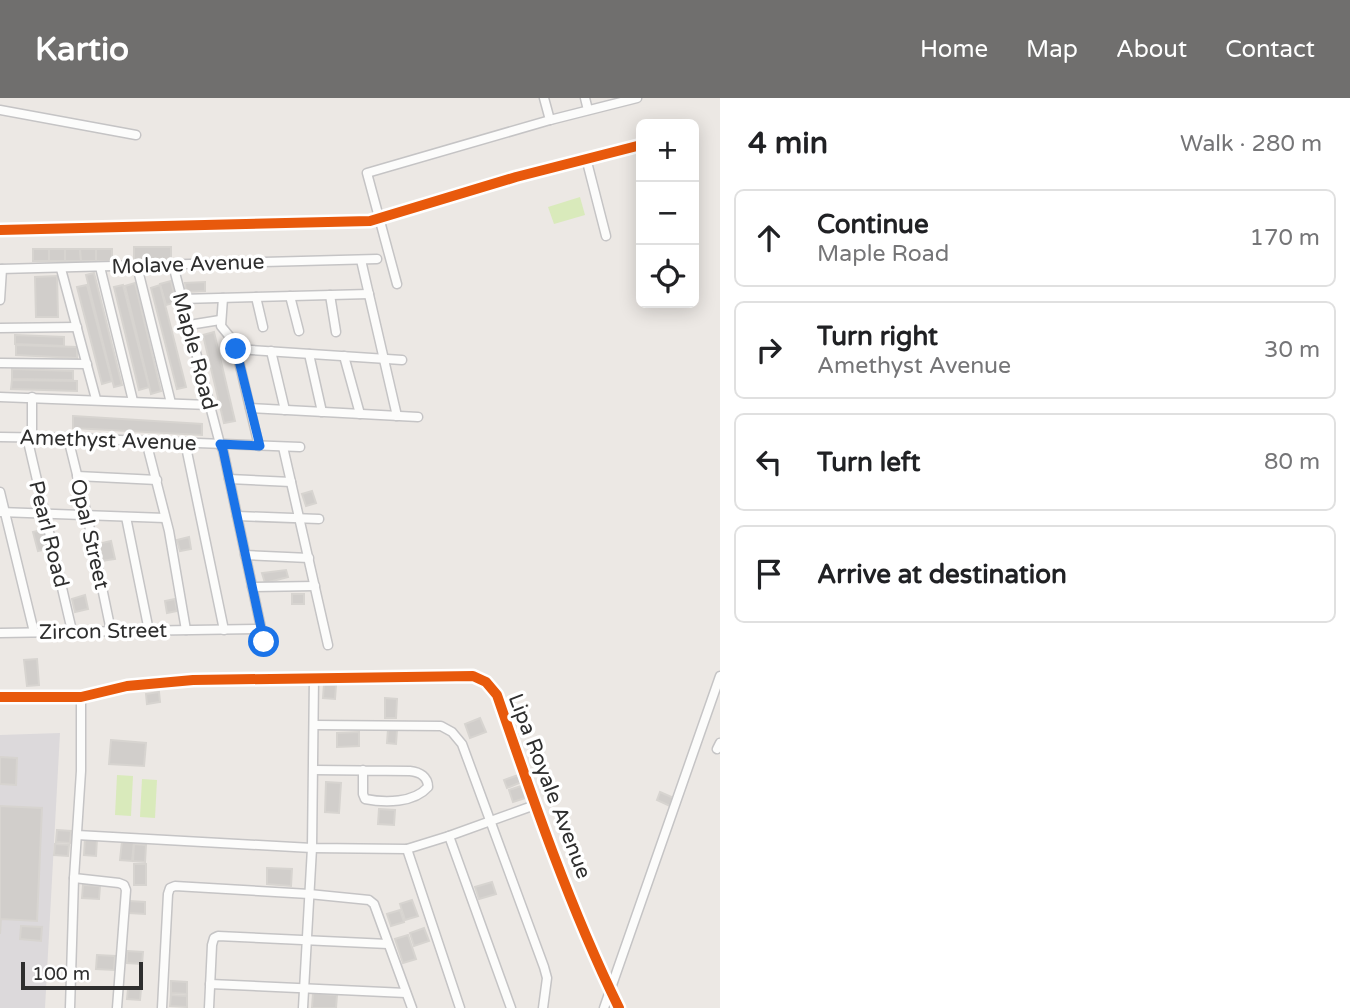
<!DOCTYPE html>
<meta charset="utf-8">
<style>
:root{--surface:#fff;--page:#f6f6f6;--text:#202124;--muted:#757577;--line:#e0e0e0;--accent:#706f6e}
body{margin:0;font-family:"Varela Round",sans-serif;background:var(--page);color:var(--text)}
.controls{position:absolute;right:21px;top:21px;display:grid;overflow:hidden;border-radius:10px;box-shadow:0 4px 18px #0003}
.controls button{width:63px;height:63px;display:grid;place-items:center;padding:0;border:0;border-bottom:2px solid var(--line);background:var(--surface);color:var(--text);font:35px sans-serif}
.scale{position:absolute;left:21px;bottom:18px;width:122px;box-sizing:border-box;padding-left:7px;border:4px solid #2e2e2e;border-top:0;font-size:19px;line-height:24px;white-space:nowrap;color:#2e2e2e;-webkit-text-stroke:5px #fff;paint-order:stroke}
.stop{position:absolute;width:21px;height:21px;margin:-16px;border:5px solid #1a73e8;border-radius:50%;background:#fff}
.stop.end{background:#1a73e8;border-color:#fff;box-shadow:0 2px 7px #0008}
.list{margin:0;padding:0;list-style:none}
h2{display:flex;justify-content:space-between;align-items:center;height:91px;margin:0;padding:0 28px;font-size:30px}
h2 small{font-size:23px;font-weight:400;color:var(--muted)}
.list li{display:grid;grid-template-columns:46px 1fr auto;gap:21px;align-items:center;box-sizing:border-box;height:98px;margin:0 14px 14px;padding:0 14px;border:2px solid var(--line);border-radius:10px}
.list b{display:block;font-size:26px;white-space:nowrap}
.list p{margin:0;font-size:23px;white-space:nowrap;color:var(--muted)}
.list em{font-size:23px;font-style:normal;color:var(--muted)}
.icon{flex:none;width:38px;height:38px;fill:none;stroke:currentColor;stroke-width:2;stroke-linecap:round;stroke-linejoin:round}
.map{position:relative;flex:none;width:720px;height:910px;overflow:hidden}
header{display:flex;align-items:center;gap:42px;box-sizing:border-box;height:98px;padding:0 35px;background:var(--accent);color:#fff}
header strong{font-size:33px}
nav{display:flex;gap:38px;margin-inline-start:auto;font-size:24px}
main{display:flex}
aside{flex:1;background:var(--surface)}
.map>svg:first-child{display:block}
.industrial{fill:#dcd9db}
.pitch{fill:#d9eabb}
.building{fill:#d1cecb;stroke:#d7d4d0;stroke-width:2}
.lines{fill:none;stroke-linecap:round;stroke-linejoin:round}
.minor-casing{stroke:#c5c4c5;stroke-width:11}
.minor{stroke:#fcfcfb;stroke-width:8}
.cycleway-casing{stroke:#fff;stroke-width:15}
.cycleway{stroke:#e8590c;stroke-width:10}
.route{stroke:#1a73e8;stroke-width:9}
.labels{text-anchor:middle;stroke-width:7;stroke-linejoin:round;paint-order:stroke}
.street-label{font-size:21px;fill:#2e2e2e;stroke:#fff}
</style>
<header>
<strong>Kartio</strong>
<nav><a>Home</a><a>Map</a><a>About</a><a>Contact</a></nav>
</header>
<main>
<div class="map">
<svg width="720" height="910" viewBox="0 0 720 910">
<rect width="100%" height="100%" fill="#ece8e4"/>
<polygon class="industrial" points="60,635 45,910 0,910 0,637"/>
<g class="pitch">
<polygon points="580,99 585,117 554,126 548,109"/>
<polygon points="117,677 133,678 131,718 115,717"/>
<polygon points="142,681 157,682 155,720 140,719"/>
</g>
<g class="building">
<rect x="134" y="149" width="37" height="13"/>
<rect x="33" y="151" width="16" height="12"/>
<rect x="49" y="151" width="16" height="12"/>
<polygon points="65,151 80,151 81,163 65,163"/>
<polygon points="80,151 96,151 96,163 81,163"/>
<rect x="96" y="151" width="16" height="12"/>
<polygon points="94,175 122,287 114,289 86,177"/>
<polygon points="57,178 58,219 36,219 35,179"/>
<polygon points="171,183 176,204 166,207 160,186"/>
<polygon points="205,184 205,193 186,194 185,185"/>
<polygon points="135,185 161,293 151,296 125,188"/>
<polygon points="87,187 112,283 102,286 77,189"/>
<polygon points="123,187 149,289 139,292 114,189"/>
<polygon points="160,187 186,289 177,291 151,190"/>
<polygon points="214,234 235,323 224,325 203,237"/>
<polygon points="15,237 64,239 64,248 15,246"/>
<polygon points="16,247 77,249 77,260 16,257"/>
<polygon points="12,271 73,273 73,282 12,281"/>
<polygon points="12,282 77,283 77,293 11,291"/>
<polygon points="73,318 202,326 202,337 73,330"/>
<polygon points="312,393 316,405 306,408 302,396"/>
<polygon points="46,431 51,450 38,453 33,434"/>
<polygon points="189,439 191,451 180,453 177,442"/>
<polygon points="111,443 115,461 101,463 98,446"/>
<polygon points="286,472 288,479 265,485 262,475"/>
<rect x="292" y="496" width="12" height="10"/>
<polygon points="85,497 88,511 75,514 72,501"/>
<polygon points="175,501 177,513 167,515 165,503"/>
<polygon points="37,561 39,587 27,588 24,562"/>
<polygon points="324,586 336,587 335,601 323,600"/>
<polygon points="159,594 160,604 147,606 146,596"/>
<polygon points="385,600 397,601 396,620 385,620"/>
<polygon points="480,620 486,634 470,640 465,626"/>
<polygon points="388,631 397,632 396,646 387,645"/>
<polygon points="359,634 359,648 337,649 337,635"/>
<polygon points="111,642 146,645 144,668 109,666"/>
<polygon points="0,659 17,660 16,687 0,686"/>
<polygon points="521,676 524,683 507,690 504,682"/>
<polygon points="326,684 341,685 339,715 325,714"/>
<polygon points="524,687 528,699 513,704 509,692"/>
<polygon points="660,694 676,701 672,709 657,702"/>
<polygon points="0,708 42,710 37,823 1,821 0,836"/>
<polygon points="379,711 395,712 394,727 378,726"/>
<polygon points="57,732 71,733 70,745 56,744"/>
<polygon points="85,740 97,741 96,758 84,757"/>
<polygon points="122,743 134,744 132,763 120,762"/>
<polygon points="55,746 69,747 68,758 54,757"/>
<polygon points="134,746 146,747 145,764 133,763"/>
<rect x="134" y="766" width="12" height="21"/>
<polygon points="267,770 292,771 291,788 267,786"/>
<polygon points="492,784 496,796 479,801 475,789"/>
<polygon points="83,787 100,788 99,801 82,800"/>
<polygon points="412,802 418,818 405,822 400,806"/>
<polygon points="129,803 145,804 145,816 129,815"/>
<polygon points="400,812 404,824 391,828 387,816"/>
<polygon points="21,828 42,829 41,843 20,841"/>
<polygon points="424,830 429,843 414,848 410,835"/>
<polygon points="408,837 416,861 403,865 395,841"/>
<polygon points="127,853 143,854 142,866 127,865"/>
<polygon points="97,857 115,858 114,872 96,871"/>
<polygon points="171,883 187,884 187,896 171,895"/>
<polygon points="128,891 141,891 140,902 127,901"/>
<polygon points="313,895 337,897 336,910 312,910"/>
<polygon points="171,897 187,898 187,909 170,908"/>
</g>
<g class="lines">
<defs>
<g id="minor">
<polyline points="544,0 550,22"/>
<polyline points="585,0 588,12"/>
<polyline points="0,12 136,37"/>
<polyline points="586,60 606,138"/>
<polyline points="0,132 370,123 516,79 641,47"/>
<polyline points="361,162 397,318"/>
<polyline points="173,167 220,346 223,352 264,544"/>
<polyline points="137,168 171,305"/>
<polyline points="100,169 133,303"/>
<polyline points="0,171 377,161"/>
<polyline points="61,171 96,301"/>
<polyline points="397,186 367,75 550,22 637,0"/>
<polyline points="330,197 336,234"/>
<polyline points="290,198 299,233"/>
<polyline points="256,199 263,229"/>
<polyline points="223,200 221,228 234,244 236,251 259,348"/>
<polyline points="181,201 369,196"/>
<polyline points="0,202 2,171"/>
<polyline points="189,227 220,222"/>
<polyline points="0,230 77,229"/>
<polyline points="236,251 402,262"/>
<polyline points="271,253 285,312"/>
<polyline points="309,256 322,314"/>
<polyline points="344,258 360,316"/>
<polyline points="0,265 87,266"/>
<polyline points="0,299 209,307"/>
<polyline points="250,310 418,319"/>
<polyline points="0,339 68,340 300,349"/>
<polyline points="27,339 72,533"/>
<polyline points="32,339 32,299"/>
<polyline points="68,340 87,417 111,533"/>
<polyline points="146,343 169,433 186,532"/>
<polyline points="185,344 224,532"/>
<polyline points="283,349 328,547"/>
<polyline points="77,378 157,382"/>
<polyline points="229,381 291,384"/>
<polyline points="0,394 34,534"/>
<polyline points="0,414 165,420"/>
<polyline points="237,418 319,421"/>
<polyline points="126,419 149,533"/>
<polyline points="245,457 309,460"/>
<polyline points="252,489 315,488"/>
<polyline points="0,535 261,531"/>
<path d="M 0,599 L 81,599 L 127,588 L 193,582 L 473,578 L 486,584 L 497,597 C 533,702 570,810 619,910"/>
<polyline points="314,627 441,628 452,634 462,646 544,869 547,880 543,910"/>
<polyline points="717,651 720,645"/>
<path d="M 314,672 L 410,673 C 420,674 428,679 428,689 C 414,705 385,705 365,701 L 363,696 L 363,672"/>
<polyline points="77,737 312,750 407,751 449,738 535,707"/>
<polyline points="449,738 511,910"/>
<polyline points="407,751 460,910"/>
<polyline points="74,780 119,785 124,787 126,792 117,910"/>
<polyline points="210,886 406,895"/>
<polyline points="70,910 74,780 81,673 81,599"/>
<polyline points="162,910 168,796 170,790 175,788 309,796 369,802 374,806 412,910"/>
<polyline points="209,910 212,847 214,840 218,838 388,846"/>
<polyline points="303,910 312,750 314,579"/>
<polyline points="604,910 720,578"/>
</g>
</defs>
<use href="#minor" class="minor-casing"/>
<use href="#minor" class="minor"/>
<defs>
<g id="cycleway">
<polyline points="0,132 370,123 516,79 641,47"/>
<path d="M 0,599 L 81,599 L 127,588 L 193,582 L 473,578 L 486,584 L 497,597 C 533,702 570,810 619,910"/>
</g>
</defs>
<use href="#cycleway" class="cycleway-casing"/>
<use href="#cycleway" class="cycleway"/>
</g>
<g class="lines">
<polyline class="route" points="236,251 260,348 220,346 223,352 264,544"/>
</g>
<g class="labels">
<g class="street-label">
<text transform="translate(188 166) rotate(-2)" y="7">Molave Avenue</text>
<text transform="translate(195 253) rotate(75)" y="7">Maple Road</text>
<text transform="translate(108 342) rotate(2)" y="7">Amethyst Avenue</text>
<text transform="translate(49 436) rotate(76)" y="7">Pearl Road</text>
<text transform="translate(90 436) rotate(77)" y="7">Opal Street</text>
<text transform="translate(103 533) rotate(-1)" y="7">Zircon Street</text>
<text transform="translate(550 688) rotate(69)" y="7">Lipa Royale Avenue</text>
</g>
</g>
</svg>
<div class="controls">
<button>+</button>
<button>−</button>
<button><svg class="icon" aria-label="locate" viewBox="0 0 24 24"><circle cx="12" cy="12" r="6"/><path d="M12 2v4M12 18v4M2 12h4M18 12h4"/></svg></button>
</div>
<div class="scale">100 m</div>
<div class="stop" style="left:264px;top:544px"></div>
<div class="stop end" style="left:236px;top:251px"></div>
</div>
<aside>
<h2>4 min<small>Walk · 280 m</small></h2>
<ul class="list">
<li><svg class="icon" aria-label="ahead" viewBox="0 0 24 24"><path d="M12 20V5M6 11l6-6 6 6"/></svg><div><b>Continue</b><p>Maple Road</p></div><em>170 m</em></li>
<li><svg class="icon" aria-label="right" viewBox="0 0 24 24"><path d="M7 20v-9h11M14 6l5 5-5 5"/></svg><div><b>Turn right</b><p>Amethyst Avenue</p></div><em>30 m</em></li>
<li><svg class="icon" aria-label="left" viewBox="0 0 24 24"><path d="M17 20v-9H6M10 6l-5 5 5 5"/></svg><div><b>Turn left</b></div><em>80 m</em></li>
<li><svg class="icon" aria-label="arrive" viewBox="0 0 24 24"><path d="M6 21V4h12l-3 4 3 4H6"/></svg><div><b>Arrive at destination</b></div></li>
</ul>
</aside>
</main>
